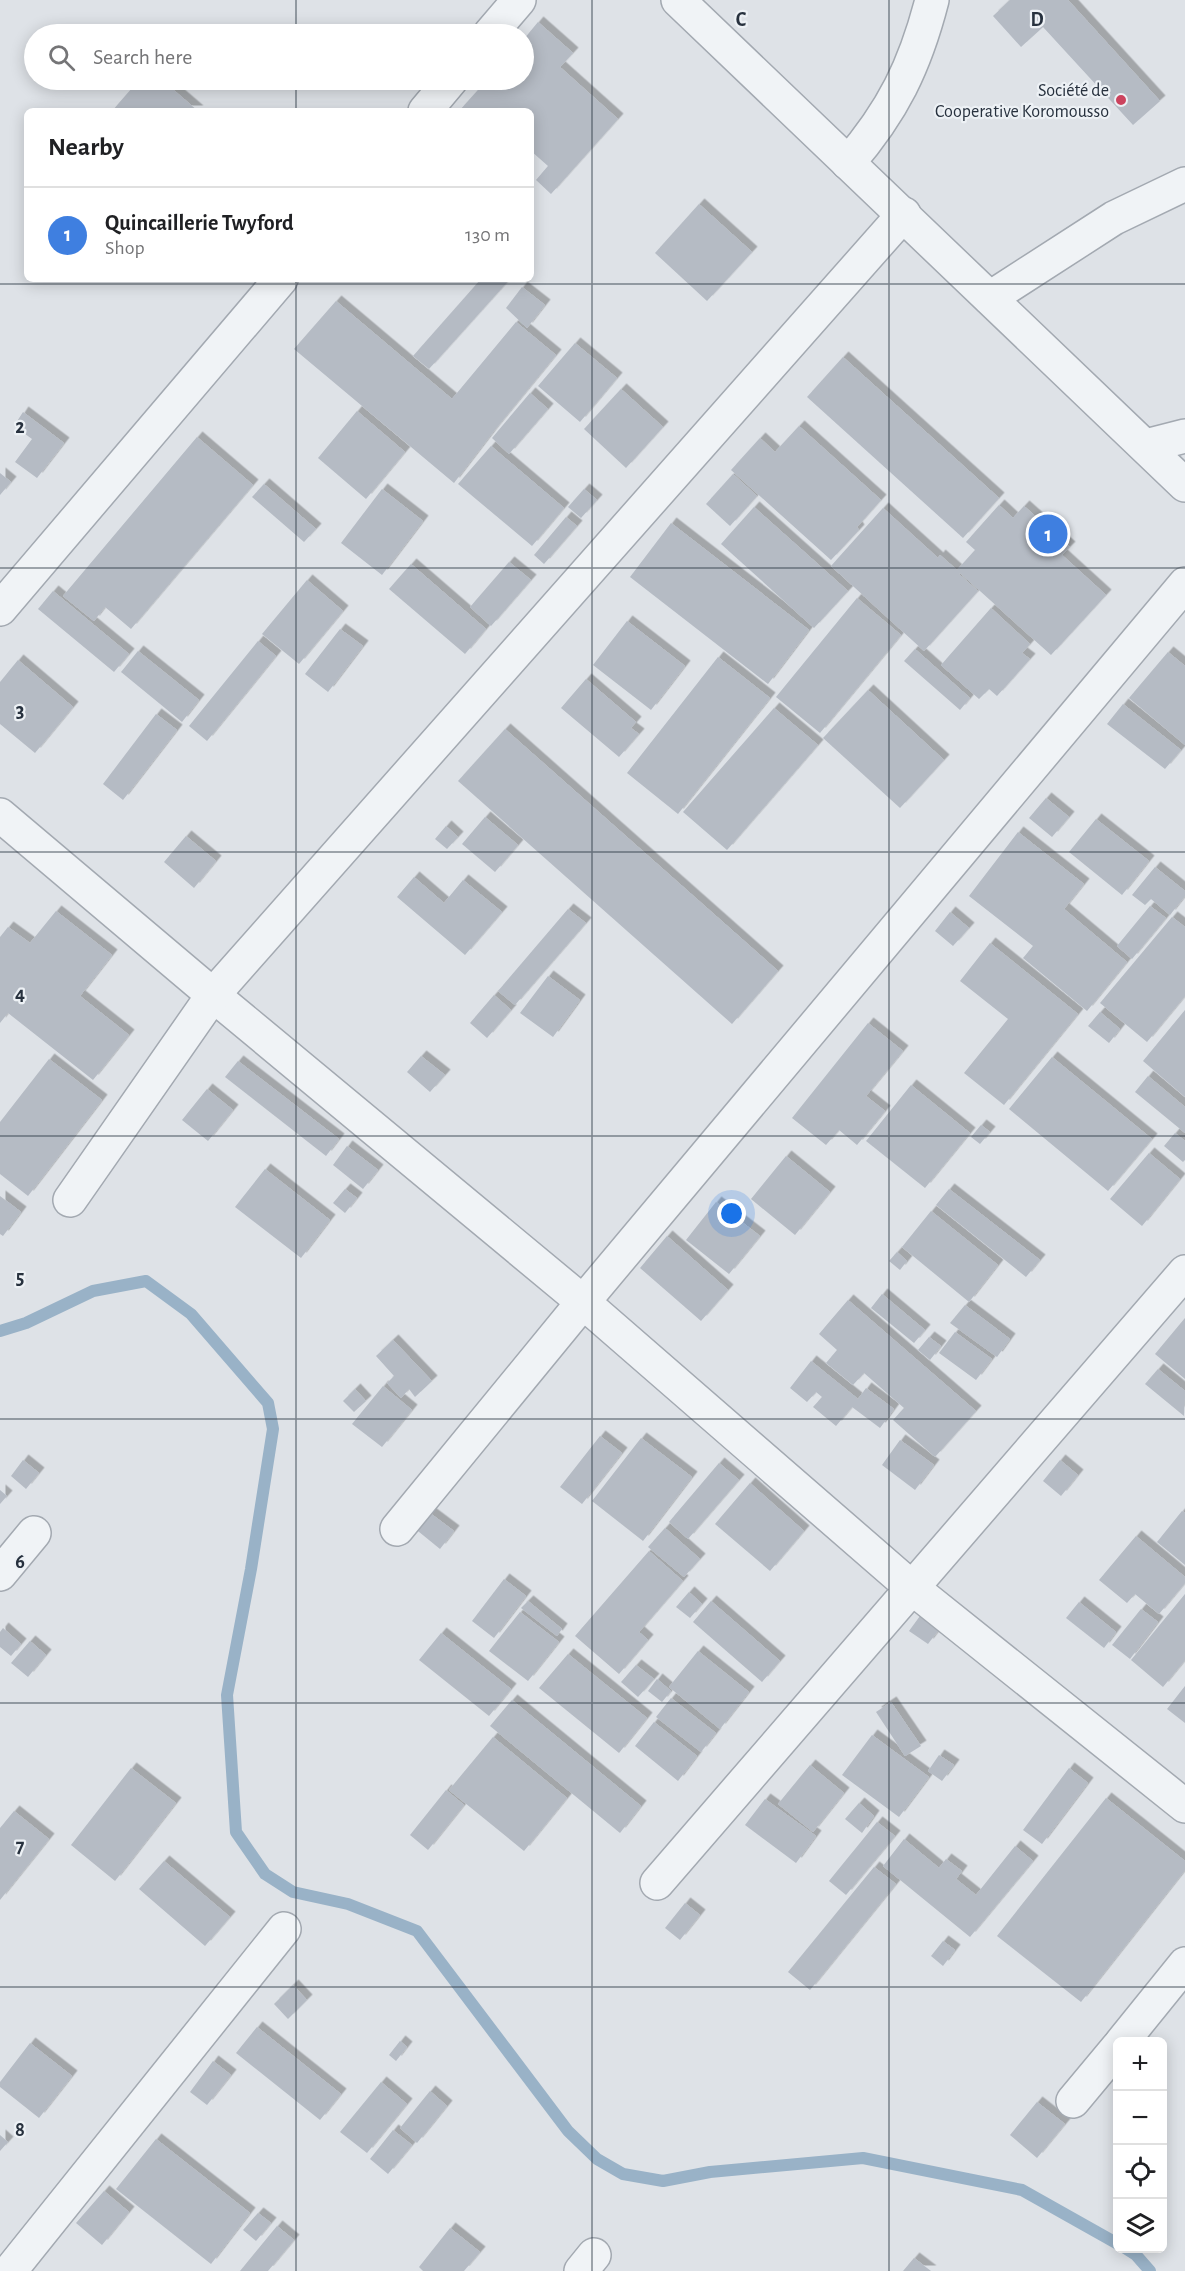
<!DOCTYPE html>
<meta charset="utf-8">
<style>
:root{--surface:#fff;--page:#f6f6f6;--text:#202124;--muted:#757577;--line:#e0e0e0;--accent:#cc435e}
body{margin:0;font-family:"Alegreya Sans",sans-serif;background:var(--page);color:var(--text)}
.controls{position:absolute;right:18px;bottom:18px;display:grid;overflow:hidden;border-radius:9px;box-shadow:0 3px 15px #0003}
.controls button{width:54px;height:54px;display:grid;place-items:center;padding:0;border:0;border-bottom:2px solid var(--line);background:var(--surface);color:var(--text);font:30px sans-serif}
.you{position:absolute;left:732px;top:1214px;width:21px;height:21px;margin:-15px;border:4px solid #fff;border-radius:50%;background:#1a73e8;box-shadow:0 0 0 9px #1a73e833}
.badge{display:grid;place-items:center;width:39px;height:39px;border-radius:50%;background:var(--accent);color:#fff;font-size:20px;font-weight:700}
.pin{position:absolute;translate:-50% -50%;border:3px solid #fff;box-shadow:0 2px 6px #0006}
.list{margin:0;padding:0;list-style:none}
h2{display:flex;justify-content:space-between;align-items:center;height:78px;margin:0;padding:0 24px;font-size:26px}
h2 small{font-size:20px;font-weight:400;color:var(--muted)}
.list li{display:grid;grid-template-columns:39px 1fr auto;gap:18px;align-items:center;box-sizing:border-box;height:96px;padding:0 24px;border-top:2px solid var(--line)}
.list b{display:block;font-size:22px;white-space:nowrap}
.list p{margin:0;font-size:20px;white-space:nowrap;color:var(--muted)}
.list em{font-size:20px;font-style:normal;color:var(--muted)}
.icon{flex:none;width:33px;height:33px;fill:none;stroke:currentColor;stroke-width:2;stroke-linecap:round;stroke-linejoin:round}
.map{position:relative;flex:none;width:1185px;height:2271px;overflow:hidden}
.search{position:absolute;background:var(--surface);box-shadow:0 3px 15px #0003;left:24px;top:24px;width:510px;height:66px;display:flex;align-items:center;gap:15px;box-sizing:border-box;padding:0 21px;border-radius:33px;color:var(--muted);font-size:22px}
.panel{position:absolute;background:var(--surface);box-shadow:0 3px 15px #0003;left:24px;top:108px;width:510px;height:174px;border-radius:9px}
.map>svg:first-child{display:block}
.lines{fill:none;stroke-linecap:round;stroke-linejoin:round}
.stream{stroke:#99b2c7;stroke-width:12}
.building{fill:#b5bbc4;filter:url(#shadow)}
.minor-casing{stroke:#a3a9b1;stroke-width:36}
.tertiary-casing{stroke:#a3a9b1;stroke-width:36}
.minor{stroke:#f0f3f6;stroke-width:33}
.tertiary{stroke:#f0f3f6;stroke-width:33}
.grid{fill:none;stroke:#27313e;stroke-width:1.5;stroke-opacity:0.55}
.poi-dot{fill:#cc435e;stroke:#edf1f5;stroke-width:2}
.labels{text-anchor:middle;stroke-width:4.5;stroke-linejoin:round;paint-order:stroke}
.poi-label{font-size:18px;fill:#27313e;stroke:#edf1f5;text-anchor:end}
.grid-label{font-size:20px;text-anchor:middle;font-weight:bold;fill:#27313e;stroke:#edf1f5;stroke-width:4.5;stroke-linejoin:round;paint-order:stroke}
</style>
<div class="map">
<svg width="1185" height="2271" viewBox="0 0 1185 2271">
<defs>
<filter id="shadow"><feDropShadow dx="5.5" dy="-5.5" stdDeviation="0" flood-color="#0004"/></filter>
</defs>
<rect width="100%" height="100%" fill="#dee2e7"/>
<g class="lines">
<g class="stream">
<polyline points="0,1331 26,1323 93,1291 146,1281 191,1314 268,1403 273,1429 251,1569 227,1695 236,1832 265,1874 293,1892 348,1904 417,1931 568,2131 597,2159 623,2174 663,2181 710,2172 863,2158 1022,2190 1118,2244"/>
<polyline points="1125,2248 1136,2255 1150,2271"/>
</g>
</g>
<g class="building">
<polygon points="1010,0 1068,0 1160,101 1133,125 1043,27 1021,47 993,16"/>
<polygon points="538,22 573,53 560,67 618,119 551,194 536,180 548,166 531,151 531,111 459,111 487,80 524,80 524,39"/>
<polygon points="139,80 162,80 198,111 112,111"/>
<polygon points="699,204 752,252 707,301 655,253"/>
<polygon points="481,279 510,279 429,369 413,356"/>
<polygon points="522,287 545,305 527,328 506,308"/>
<polygon points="336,301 452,399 516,322 556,355 493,432 454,483 294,349"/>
<polygon points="575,343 617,378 580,422 538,386"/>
<polygon points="843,357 999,498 963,538 807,397"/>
<polygon points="621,389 663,427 626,468 584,429"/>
<polygon points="530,393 548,409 509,454 492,438"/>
<polygon points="357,411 405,452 366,499 318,458"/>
<polygon points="23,412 64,443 37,478 15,462 32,439 14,426"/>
<polygon points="799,426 881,500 857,527 859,530 831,560 731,470 760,438 775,452"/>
<polygon points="197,437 253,485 131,629 105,607 94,621 63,596"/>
<polygon points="491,446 564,508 532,546 458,484"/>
<polygon points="0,473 11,482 0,495"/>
<polygon points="733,474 757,496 730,526 706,504"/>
<polygon points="264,484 316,529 304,542 252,497"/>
<polygon points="382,489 423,521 382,575 341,543"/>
<polygon points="584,489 597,500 581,518 568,507"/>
<polygon points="999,505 1013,518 1024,506 1070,547 1062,555 1106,595 1051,655 960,573 959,574 978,591 924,651 831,566 883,508 938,558 940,555 957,570 975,550 966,542"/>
<polygon points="754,507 848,591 814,628 721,544"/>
<polygon points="566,517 577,526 544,564 534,555"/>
<polygon points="671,523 809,630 768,684 630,577"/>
<polygon points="509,562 531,580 491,626 470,607"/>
<polygon points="411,564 486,629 465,654 389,589"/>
<polygon points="307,580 343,611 299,664 262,634"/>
<polygon points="53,591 129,654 114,672 38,609"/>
<polygon points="857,598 901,635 820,733 776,697"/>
<polygon points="991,608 1030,644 1022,653 1030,659 997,696 989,689 979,699 941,665"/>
<polygon points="627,621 685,666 651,710 593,665"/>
<polygon points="340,629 363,646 328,692 305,674"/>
<polygon points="258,641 276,656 207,741 189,726"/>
<polygon points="915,649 970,698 960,710 904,661"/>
<polygon points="138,651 199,700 182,722 121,672"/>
<polygon points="1168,652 1185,666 1185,745 1129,698"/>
<polygon points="718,657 770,698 678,814 627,773"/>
<polygon points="18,660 73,707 35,753 0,724 0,682"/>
<polygon points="586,679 636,722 631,728 639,734 619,757 561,708"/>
<polygon points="868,690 944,760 900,808 823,738"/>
<polygon points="1123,704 1181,750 1165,769 1107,724"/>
<polygon points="774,708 818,745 727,850 683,812"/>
<polygon points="156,714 177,730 123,800 103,784"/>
<polygon points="505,729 778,971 732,1024 458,781"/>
<polygon points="1046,798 1069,817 1052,837 1029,818"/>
<polygon points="485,817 518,845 495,872 462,844"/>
<polygon points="1096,819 1149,861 1122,895 1069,852"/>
<polygon points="446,826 458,837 447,849 435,839"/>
<polygon points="1018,832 1084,884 1064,909 1127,962 1087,1011 1023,958 1033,946 969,896"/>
<polygon points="186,836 216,861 194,888 164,862"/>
<polygon points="1155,867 1185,891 1185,896 1170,915 1151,899 1145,905 1132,895"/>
<polygon points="414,877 444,903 463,880 502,912 465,955 397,897"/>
<polygon points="1150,906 1166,918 1132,959 1117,946"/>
<polygon points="568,909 586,923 515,1005 498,991"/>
<polygon points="56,911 112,955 80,996 129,1035 93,1080 8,1013 0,1023 0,937 8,927 30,943"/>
<polygon points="950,912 969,928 953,946 935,931"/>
<polygon points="1172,917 1185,927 1185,996 1147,1042 1100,1003"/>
<polygon points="990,943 1078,1014 1004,1105 964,1073 1008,1019 960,981"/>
<polygon points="548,976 580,1000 553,1037 520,1013"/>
<polygon points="494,995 511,1010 487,1038 470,1023"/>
<polygon points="1185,1010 1185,1097 1143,1061"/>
<polygon points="1100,1012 1120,1029 1109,1043 1088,1026"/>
<polygon points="868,1023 903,1051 866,1096 885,1111 857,1145 839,1130 826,1145 792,1118"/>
<polygon points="421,1056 445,1075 430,1092 407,1072"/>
<polygon points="1052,1057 1152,1139 1108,1191 1009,1109"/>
<polygon points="49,1059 102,1100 28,1196 0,1174 0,1122"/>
<polygon points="238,1061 339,1139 326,1156 225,1077"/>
<polygon points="1148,1076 1185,1107 1185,1133 1135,1092"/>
<polygon points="911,1085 970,1133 925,1188 866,1141"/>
<polygon points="207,1089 233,1110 208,1141 182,1120"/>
<polygon points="981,1125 990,1132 980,1144 971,1137"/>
<polygon points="1175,1133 1185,1141 1185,1160 1183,1162 1164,1146"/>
<polygon points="347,1146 378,1170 363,1189 333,1165"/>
<polygon points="1149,1153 1180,1179 1142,1226 1110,1199"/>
<polygon points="786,1156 830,1192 795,1235 751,1199"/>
<polygon points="265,1169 330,1220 301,1258 235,1207"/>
<polygon points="345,1189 357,1198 345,1213 333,1203"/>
<polygon points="949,1189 1040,1260 1026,1277 936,1205"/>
<polygon points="0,1196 21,1212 3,1236 0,1234"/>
<polygon points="716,1202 760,1236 729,1274 686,1240"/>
<polygon points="931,1211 998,1265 969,1302 902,1247"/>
<polygon points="667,1236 728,1290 701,1321 640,1268"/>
<polygon points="897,1252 907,1261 900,1270 889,1261"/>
<polygon points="882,1294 925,1330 914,1343 871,1308"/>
<polygon points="848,1300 976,1411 935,1457 893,1420 904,1408 864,1373 853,1385 826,1363 837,1350 819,1334"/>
<polygon points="965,1305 1010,1339 997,1357 950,1323"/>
<polygon points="1185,1318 1185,1379 1155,1354"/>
<polygon points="955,1332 992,1359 976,1380 939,1353"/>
<polygon points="929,1337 941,1346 930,1360 918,1350"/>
<polygon points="393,1340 432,1381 415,1397 409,1389 401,1398 387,1383 394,1376 376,1356"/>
<polygon points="811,1361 858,1399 866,1388 894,1409 880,1428 852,1407 836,1426 813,1407 822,1397 816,1392 807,1402 790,1388"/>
<polygon points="1158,1369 1185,1391 1184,1416 1145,1384"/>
<polygon points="383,1386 412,1410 382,1447 352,1424"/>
<polygon points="355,1389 366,1401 354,1412 343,1401"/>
<polygon points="600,1436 622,1453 582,1504 560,1487"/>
<polygon points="641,1438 692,1477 643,1541 592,1501"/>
<polygon points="900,1440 934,1465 915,1490 882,1465"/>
<polygon points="23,1460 39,1473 26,1489 11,1476"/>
<polygon points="1060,1460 1078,1475 1061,1496 1043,1481"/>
<polygon points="719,1463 739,1480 688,1539 669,1522"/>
<polygon points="750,1483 804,1531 770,1571 715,1524"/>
<polygon points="0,1490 7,1496 0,1504"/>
<polygon points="426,1510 454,1531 440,1549 413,1527"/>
<polygon points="1182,1511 1185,1513 1185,1565 1157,1542"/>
<polygon points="665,1528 700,1559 684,1577 648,1547"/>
<polygon points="1136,1536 1185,1577 1185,1583 1159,1614 1135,1594 1127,1603 1099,1580"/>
<polygon points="649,1551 683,1581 639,1632 648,1640 619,1674 575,1636"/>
<polygon points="504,1579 526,1596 494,1638 472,1621"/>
<polygon points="689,1592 702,1604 690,1618 676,1607"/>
<polygon points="1185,1594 1185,1660 1163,1687 1131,1660"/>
<polygon points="528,1601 562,1629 557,1636 521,1608"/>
<polygon points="711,1601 780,1661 762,1682 693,1622"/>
<polygon points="1079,1602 1116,1632 1104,1648 1066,1618"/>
<polygon points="928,1605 947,1619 928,1644 909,1631"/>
<polygon points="1141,1609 1158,1622 1130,1659 1112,1645"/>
<polygon points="520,1612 559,1642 528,1681 489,1651"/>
<polygon points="3,1628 21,1644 11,1656 0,1647 0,1632"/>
<polygon points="441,1633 511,1689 489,1716 419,1660"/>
<polygon points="30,1641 46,1655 28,1677 11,1663"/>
<polygon points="698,1651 749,1692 720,1729 669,1687"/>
<polygon points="568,1654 647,1718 619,1753 539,1688"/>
<polygon points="636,1665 654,1679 638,1697 621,1682"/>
<polygon points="657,1679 671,1691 662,1702 648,1691"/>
<polygon points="1185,1686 1185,1723 1167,1709"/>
<polygon points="671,1698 716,1733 701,1752 656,1717"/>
<polygon points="512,1700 641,1806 620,1833 490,1726"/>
<polygon points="891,1702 921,1746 905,1756 876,1712"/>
<polygon points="654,1722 697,1756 678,1781 635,1746"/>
<polygon points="872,1735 929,1777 899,1817 842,1775"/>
<polygon points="493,1737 567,1798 524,1851 449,1790"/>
<polygon points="939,1755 954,1765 942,1781 928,1771"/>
<polygon points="810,1765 844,1793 813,1832 778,1804"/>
<polygon points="131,1768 176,1803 115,1881 71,1845"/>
<polygon points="1069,1768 1088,1783 1042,1844 1023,1830"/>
<polygon points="446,1790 464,1805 428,1850 410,1835"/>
<polygon points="1106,1798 1185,1861 1185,1870 1081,2002 997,1936"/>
<polygon points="765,1799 816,1836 796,1863 745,1825"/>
<polygon points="859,1803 874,1816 862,1833 845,1819"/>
<polygon points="14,1811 49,1839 0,1900 0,1828"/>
<polygon points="877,1822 895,1836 846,1895 829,1881"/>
<polygon points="904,1839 939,1868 946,1859 962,1871 956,1879 976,1895 1015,1846 1033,1861 970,1937 883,1866"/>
<polygon points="164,1861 230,1917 205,1946 139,1889"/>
<polygon points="874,1867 896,1884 810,1990 788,1972"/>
<polygon points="685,1903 700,1915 680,1940 665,1928"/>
<polygon points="943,1941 955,1950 943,1966 931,1956"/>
<polygon points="293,1985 307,2000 288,2019 274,2004"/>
<polygon points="257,2027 341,2094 320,2120 236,2053"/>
<polygon points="400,2041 407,2047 396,2061 389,2055"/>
<polygon points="30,2043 72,2076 39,2118 0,2087 0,2082"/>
<polygon points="213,2061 231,2075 207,2105 190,2092"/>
<polygon points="381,2082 407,2104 367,2153 340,2132"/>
<polygon points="430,2091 447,2106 417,2143 400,2128"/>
<polygon points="1037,2102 1065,2124 1037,2158 1010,2135"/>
<polygon points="393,2130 412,2145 388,2174 370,2159"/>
<polygon points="0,2135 8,2142 0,2151"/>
<polygon points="156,2139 250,2213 211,2264 116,2189"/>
<polygon points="104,2191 129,2212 102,2245 76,2223"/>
<polygon points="258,2213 271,2223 256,2241 243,2230"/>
<polygon points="277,2226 294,2240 268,2271 240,2271"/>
<polygon points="450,2228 480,2252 464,2271 423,2271 419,2267"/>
<polygon points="914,2258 931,2271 903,2271"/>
</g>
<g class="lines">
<defs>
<g id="minor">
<polyline points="490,34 519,0"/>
<polyline points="425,111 451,80"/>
<path d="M 848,163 C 893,111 915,66 932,0"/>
<polyline points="990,298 1114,218 1185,184"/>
<polyline points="1146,446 1185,436"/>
<polyline points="0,609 281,279"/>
<polyline points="0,815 213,995 583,1302 911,1587 1185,1806"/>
<polyline points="70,1200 213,995 904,214"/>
<polyline points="397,1529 583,1302 1185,584"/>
<polyline points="0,1574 34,1533"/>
<polyline points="657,1883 1185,1272"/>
<polyline points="1122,2042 1185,1964"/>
<polyline points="1073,2101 1118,2047"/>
<polyline points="10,2271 284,1929"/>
<polyline points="581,2271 594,2255"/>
</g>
<polyline id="tertiary" points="678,0 1185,485"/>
</defs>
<use href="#minor" class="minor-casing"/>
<use href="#tertiary" class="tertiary-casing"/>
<use href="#minor" class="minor"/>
<use href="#tertiary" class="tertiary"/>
</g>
<path class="grid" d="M 296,0 L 296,34M 592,0 L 592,2271M 889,0 L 889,2271M 296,80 L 296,111M 296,279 L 296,2271M 0,284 L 1185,284M 0,568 L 1185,568M 0,852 L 1185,852M 0,1136 L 1185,1136M 0,1419 L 1185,1419M 0,1703 L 1185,1703M 0,1987 L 1185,1987"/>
<circle class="poi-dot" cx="1121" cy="100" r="6"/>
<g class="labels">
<g class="poi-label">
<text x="1109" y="96">Société de<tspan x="1109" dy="21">Cooperative Koromousso</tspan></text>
</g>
</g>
<g class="grid-label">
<text x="741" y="26">C</text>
<text x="1037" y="26">D</text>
<text x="20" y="433">2</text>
<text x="20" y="717">3</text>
<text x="20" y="1000">4</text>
<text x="20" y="1284">5</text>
<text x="20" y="1568">6</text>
<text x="20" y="1852">7</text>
<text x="20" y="2136">8</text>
</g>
</svg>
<div class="controls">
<button>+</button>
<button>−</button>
<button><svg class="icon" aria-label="locate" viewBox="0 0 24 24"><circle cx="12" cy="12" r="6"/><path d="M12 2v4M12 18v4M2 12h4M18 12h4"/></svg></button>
<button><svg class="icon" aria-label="layers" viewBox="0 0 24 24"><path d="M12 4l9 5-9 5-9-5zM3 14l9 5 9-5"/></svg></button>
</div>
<div class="you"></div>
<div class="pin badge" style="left:1048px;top:534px;background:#3f7fe0">1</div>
<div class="search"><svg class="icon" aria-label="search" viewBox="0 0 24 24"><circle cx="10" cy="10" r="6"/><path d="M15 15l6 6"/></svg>Search here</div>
<section class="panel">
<h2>Nearby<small></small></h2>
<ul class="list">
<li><span class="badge" style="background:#3f7fe0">1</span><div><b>Quincaillerie Twyford</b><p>Shop</p></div><em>130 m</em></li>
</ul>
</section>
</div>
